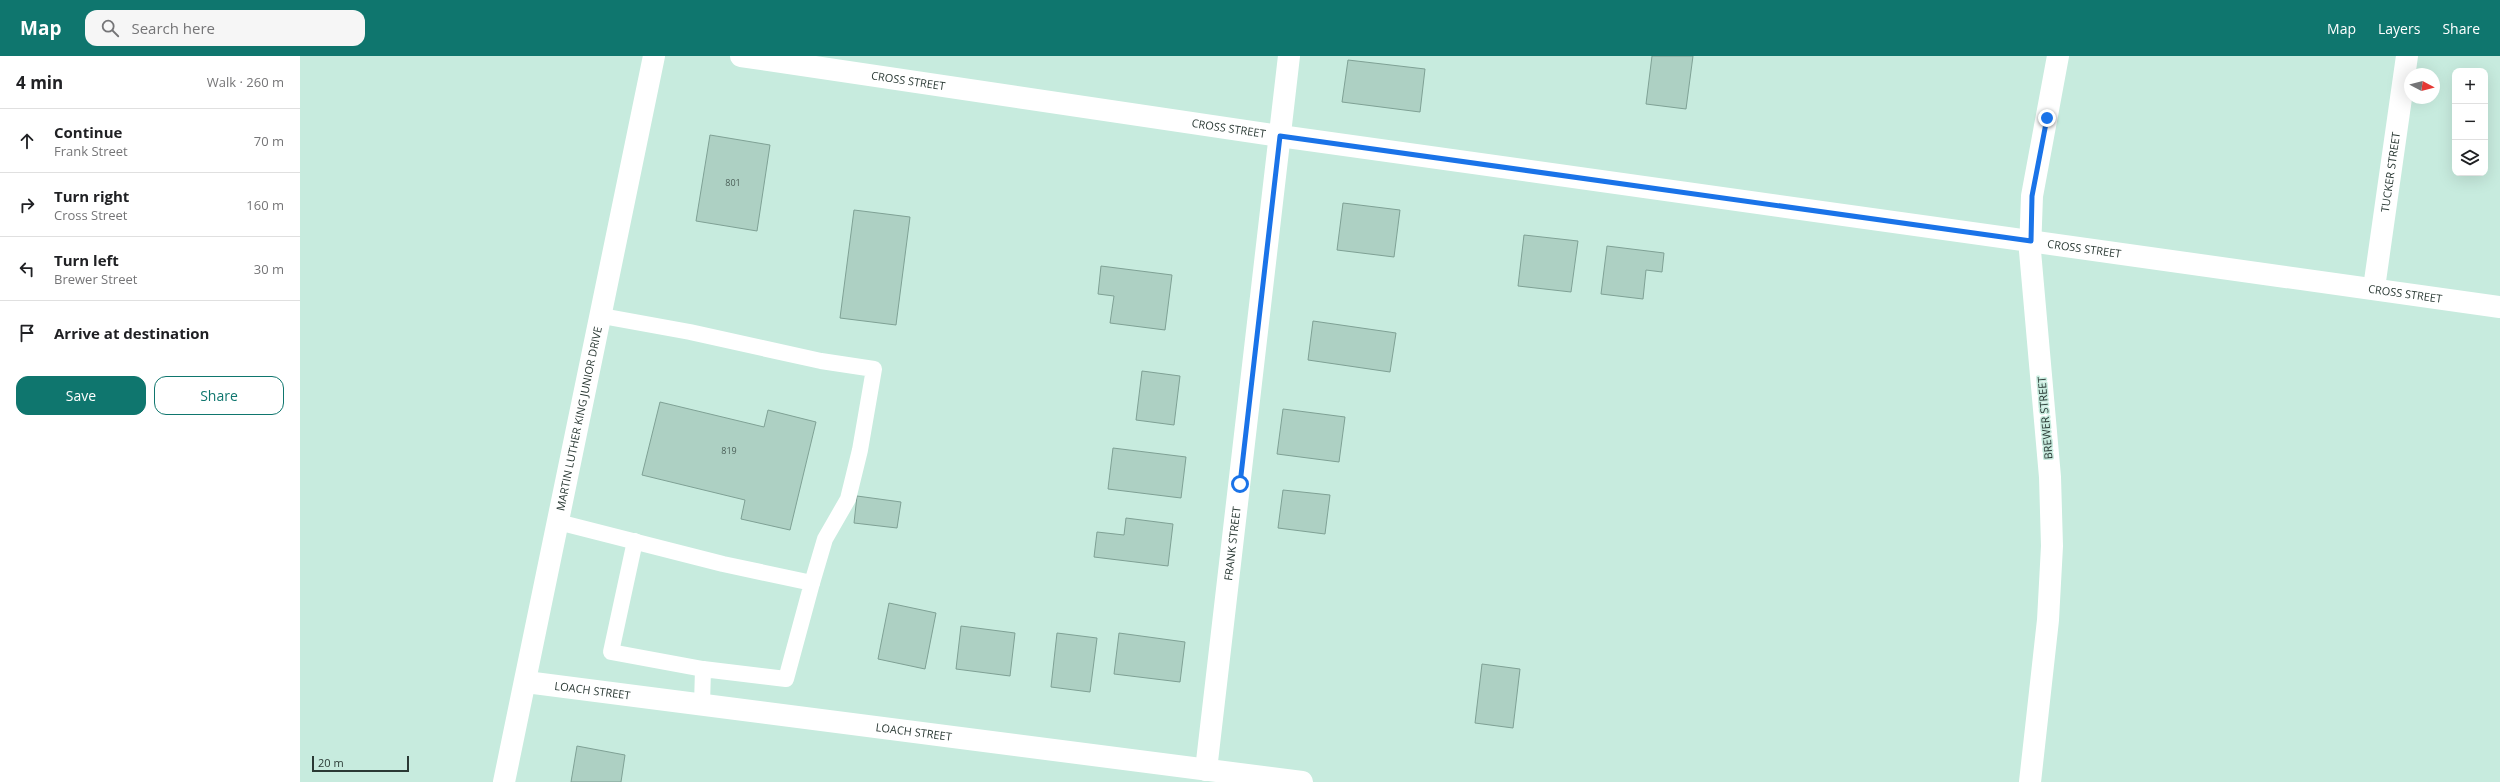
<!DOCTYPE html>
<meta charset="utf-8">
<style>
:root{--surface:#fff;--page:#f6f6f6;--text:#202124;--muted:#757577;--line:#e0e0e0;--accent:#0f766e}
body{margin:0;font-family:"Open Sans",sans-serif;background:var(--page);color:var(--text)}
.controls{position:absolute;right:12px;top:12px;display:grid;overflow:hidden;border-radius:8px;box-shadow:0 4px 16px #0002}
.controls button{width:36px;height:36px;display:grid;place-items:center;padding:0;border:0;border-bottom:1px solid var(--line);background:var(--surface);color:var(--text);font:20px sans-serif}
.compass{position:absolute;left:2104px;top:12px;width:36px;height:36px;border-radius:50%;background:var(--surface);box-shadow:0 4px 16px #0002;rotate:97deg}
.scale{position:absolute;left:12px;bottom:10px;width:97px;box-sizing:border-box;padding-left:4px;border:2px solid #2a3934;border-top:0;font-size:11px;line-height:14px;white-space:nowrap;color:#2a3934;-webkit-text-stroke:3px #c7ebde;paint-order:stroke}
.stop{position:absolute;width:12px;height:12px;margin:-9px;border:3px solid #1a73e8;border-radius:50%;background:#fff}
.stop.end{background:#1a73e8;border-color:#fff;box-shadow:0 1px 4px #0008}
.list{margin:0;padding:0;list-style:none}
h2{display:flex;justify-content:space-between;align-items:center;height:52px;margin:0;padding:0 16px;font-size:17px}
h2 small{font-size:13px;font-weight:400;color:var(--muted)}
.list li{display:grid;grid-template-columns:26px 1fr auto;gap:12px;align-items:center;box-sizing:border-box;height:64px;padding:0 16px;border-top:1px solid var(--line)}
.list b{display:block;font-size:15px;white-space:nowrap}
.list p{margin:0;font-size:13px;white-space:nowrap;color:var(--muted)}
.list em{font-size:13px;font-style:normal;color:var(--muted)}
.actions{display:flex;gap:8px;padding:12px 16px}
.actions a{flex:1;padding:9px 0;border:1px solid var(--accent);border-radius:12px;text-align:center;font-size:14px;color:var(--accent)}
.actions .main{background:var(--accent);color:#fff}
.icon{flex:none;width:22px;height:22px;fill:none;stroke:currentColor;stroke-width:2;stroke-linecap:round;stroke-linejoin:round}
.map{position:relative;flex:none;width:2200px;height:726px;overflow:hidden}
header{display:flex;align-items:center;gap:24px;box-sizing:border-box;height:56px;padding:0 20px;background:var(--accent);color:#fff}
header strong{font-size:19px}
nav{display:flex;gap:22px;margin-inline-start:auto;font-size:14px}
.search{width:280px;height:36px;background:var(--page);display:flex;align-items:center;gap:10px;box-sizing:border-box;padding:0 14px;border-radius:12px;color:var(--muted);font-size:15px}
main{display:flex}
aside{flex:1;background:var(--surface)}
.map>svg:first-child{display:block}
.building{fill:#add0c3;stroke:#7fa195}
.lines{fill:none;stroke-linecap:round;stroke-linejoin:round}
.service{stroke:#fff;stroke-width:16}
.minor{stroke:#fff;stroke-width:22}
.tertiary{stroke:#fff;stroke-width:22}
.route{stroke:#1a73e8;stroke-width:5}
.labels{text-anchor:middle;stroke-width:3;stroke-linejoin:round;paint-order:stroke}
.number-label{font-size:9px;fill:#4b5f58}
.street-label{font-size:11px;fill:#2a3934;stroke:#c7ebde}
</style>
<header>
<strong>Map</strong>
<div class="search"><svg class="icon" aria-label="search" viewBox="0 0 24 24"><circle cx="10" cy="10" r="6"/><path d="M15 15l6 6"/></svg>Search here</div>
<nav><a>Map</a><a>Layers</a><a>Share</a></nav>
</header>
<main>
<aside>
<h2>4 min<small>Walk · 260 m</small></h2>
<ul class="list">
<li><svg class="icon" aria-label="ahead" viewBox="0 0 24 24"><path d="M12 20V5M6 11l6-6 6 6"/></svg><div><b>Continue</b><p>Frank Street</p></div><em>70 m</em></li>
<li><svg class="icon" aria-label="right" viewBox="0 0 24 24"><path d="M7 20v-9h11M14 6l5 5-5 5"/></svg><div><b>Turn right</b><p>Cross Street</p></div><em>160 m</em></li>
<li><svg class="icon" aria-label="left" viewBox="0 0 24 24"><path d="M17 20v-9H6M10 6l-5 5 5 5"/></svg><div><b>Turn left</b><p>Brewer Street</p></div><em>30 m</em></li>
<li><svg class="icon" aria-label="arrive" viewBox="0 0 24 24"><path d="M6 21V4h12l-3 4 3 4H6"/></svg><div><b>Arrive at destination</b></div></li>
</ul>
<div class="actions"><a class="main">Save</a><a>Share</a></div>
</aside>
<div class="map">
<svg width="2200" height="726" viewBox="0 0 2200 726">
<rect width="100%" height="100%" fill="#c7ebde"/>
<g class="building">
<polygon points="1352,0 1393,0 1386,53 1346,48"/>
<polygon points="1048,4 1125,13 1120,56 1042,46"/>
<polygon points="410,79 470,89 457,175 396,165"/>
<polygon points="1043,147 1100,154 1094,201 1037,194"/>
<polygon points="554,154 610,161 596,269 540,262"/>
<polygon points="1224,179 1278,185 1271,236 1218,230"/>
<polygon points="1307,190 1364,197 1362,216 1346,214 1343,243 1301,238"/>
<polygon points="801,210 872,219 865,274 810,267 814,240 798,238"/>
<polygon points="1013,265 1096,277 1090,316 1008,304"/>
<polygon points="842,315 880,320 874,369 836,364"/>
<polygon points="360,346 464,371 468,354 516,366 490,474 441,463 445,444 342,419"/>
<polygon points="983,353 1045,361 1039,406 977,398"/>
<polygon points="813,392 886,401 881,442 808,433"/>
<polygon points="983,434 1030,439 1025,478 978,472"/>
<polygon points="557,440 601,446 597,472 554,467"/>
<polygon points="826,462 873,468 868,510 794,501 797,476 824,479"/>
<polygon points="589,547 636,557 625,613 578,603"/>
<polygon points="661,570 715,577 710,620 656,613"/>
<polygon points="757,577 797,582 790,636 751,631"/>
<polygon points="819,577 885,586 880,626 814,618"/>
<polygon points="1182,608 1220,613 1213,672 1175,667"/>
<polygon points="277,690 325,699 321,726 271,726"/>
</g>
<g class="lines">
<g class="service">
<polyline points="302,260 390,276 521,305 574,313 560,394 548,443 525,483 512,527"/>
<polyline points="258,466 423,508 512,527 486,623 403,613 402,649"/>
<polyline points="335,485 311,596 403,613"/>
</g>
<g class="minor">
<path id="s1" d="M 441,0 L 980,80 L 2200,251"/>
<path id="s2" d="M 2074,232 L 2107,0"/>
<path id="s3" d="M 226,626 L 1002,726"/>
<path id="s4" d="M 906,714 L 989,0"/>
<polyline points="1730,726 1748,564 1752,490 1750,421 1730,195 1732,140 1758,0"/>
</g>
<path class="tertiary" id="s5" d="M 204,726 L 354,0"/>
</g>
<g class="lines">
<polyline class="route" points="940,428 980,80 1731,185 1732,140 1747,62"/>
</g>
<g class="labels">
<g class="number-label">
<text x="433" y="130">801</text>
<text x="429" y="398">819</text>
</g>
<g class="street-label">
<text dy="4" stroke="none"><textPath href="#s1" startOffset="169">CROSS STREET</textPath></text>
<text dy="4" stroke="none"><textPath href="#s1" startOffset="493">CROSS STREET</textPath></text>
<text dy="4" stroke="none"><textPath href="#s2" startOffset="117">TUCKER STREET</textPath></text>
<text dy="4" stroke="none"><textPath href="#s1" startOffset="1357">CROSS STREET</textPath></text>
<text dy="4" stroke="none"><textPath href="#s1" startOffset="1681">CROSS STREET</textPath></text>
<text transform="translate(1745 362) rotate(-95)" y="4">BREWER STREET</text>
<text dy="4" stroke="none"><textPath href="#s5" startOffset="371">MARTIN LUTHER KING JUNIOR DRIVE</textPath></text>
<text dy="4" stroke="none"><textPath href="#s4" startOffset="228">FRANK STREET</textPath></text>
<text dy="4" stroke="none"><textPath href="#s3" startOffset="67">LOACH STREET</textPath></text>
<text dy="4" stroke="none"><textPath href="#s3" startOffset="391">LOACH STREET</textPath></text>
</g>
</g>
</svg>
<div class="controls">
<button>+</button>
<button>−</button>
<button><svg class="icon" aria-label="layers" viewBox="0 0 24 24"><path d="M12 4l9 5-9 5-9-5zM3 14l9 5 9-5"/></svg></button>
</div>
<svg class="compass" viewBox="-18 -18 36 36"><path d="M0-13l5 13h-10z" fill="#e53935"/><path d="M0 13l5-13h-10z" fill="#757577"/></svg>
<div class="scale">20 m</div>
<div class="stop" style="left:940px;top:428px"></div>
<div class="stop end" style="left:1747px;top:62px"></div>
</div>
</main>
